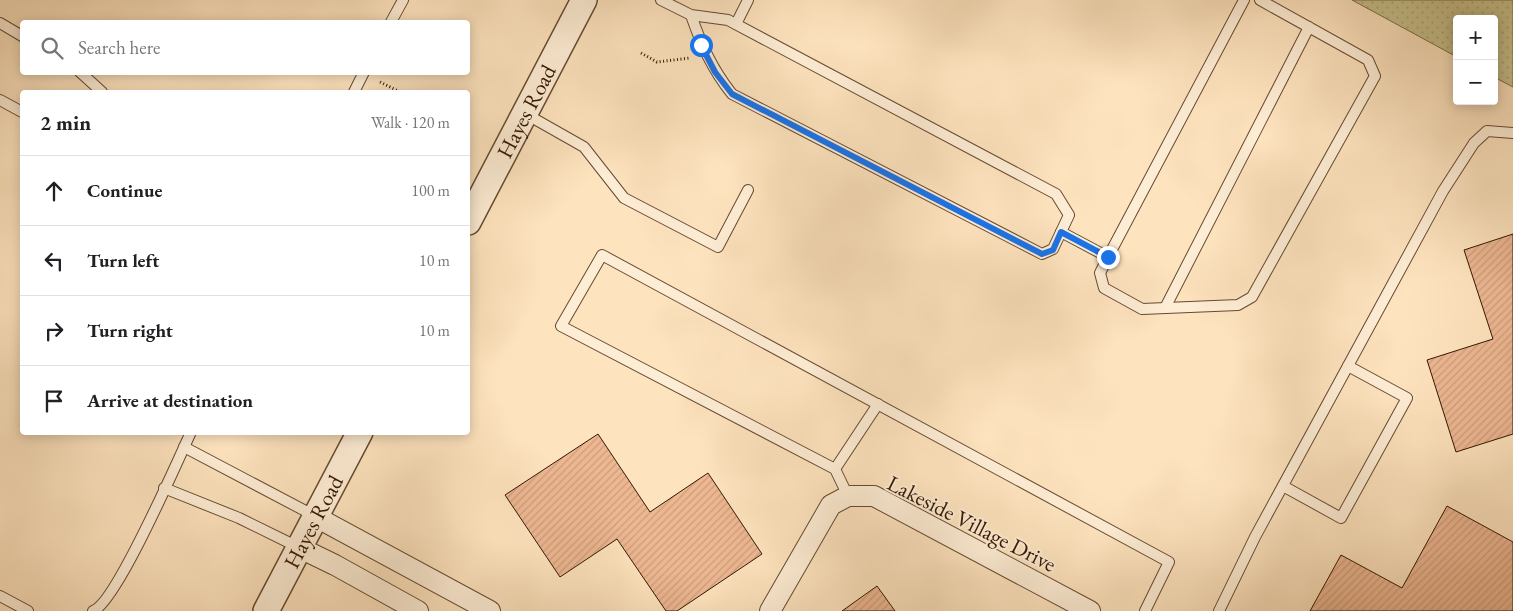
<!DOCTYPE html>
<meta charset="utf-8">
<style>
:root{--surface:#fff;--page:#f6f6f6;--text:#202124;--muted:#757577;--line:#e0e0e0}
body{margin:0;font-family:"EB Garamond",serif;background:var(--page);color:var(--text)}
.controls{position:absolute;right:15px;top:15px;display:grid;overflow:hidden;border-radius:5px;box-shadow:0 2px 12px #0003}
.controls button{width:45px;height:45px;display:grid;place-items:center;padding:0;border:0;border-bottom:1px solid var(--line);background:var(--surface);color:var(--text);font:25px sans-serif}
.stop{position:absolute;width:15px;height:15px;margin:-11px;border:4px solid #1a73e8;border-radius:50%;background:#fff}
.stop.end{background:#1a73e8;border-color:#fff;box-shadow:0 1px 5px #0008}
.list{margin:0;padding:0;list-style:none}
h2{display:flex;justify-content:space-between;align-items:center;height:65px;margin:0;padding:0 20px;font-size:21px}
h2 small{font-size:16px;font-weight:400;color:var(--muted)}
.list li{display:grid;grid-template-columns:32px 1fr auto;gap:15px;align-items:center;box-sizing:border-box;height:70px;padding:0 20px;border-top:1px solid var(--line)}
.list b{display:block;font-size:19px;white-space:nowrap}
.list em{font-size:16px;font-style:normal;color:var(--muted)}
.icon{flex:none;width:28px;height:28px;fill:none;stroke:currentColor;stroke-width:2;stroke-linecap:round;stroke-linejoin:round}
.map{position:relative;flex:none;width:1513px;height:611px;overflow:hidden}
.search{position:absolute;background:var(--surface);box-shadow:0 2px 12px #0003;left:20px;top:20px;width:450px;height:55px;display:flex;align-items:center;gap:12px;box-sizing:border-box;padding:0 18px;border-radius:5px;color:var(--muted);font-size:19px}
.panel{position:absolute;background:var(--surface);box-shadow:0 2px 12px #0003;left:20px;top:90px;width:450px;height:345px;border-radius:5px}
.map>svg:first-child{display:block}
.grass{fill:url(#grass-dots);stroke:#7d6c46}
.building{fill:url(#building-hatch);stroke:#331700}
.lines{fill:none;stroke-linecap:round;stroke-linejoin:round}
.service-casing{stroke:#664a30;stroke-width:12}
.minor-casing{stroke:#664a30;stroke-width:22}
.tertiary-casing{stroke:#664a30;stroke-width:28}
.path{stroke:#331700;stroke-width:3;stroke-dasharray:1 2.5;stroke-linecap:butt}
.service{stroke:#feedd5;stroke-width:10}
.minor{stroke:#feedd5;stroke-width:20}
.tertiary{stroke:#feedd5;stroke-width:25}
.route{stroke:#1a73e8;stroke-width:6}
.labels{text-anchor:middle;stroke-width:4;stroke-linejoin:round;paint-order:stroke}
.street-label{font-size:22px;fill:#331700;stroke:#feedd5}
</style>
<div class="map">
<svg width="1513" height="611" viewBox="0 0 1513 611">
<defs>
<pattern id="grass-dots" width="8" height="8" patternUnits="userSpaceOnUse" patternTransform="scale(1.25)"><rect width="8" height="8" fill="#c7c18c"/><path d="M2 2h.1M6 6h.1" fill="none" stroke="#aba577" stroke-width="1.8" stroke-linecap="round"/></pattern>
<pattern id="building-hatch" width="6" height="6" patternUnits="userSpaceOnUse" patternTransform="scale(1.25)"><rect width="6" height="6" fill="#edb792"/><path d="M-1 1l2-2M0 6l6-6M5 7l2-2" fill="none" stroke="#cc9d7c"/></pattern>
</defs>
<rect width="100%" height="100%" fill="#fde3be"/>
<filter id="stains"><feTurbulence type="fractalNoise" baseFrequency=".004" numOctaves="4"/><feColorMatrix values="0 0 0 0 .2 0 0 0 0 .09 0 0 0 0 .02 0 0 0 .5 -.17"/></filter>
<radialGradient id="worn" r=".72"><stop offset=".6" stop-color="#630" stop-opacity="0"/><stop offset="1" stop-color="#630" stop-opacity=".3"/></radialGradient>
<polygon class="grass" points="1352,0 1513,0 1513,87 1494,77 1494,19 1457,19 1457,57"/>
<g class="building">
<polygon points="1513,234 1513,434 1456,452 1427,360 1493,339 1464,250"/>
<polygon points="598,434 650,512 708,473 762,554 677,611 666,611 617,539 560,577 505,495"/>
<polygon points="1447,506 1513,542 1513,611 1310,611 1341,555 1402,588"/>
<polygon points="877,586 895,611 842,611"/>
</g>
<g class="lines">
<defs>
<g id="service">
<path d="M 661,0 L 691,15 L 728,20 L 1056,194 L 1069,215 L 1053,249 L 1042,254 L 732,94 C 712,69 701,44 691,15"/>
<polyline points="391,22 403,0"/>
<polyline points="0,23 22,36"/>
<polyline points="736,24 748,0"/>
<polyline points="80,72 102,92"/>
<polyline points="354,92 364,72"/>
<polyline points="0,100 22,112"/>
<polyline points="524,113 584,147 624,198 718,247 748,190"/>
<polyline points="1061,232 1108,257 1244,0"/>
<polyline points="1108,257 1100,273 1104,288 1142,309 1238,305 1252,297 1375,76 1368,60 1260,0"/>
<polyline points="1166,306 1309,27"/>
<polyline points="184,447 315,516"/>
<polyline points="835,469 878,404"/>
<polyline points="1283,486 1341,518 1407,398 1348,366"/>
<polyline points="164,488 239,518 300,548"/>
<polyline points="848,496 835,469 561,326 602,255 1169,562 1145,611"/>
<polyline points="0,596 28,611"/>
<path d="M 93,611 C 116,603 177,462 191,432"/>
<polyline points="1219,611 1255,537 1443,191 1474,143 1487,131 1513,133"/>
</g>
<g id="minor">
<polyline points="316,517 490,611"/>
<polyline points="300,548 335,565 418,611"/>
<polyline points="770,611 831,505 848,496 874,496 1090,611"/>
</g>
<g id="tertiary">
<path id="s1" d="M 468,222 L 584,0"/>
<path id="s2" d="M 266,611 L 360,432"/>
</g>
</defs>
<use href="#service" class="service-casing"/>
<use href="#minor" class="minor-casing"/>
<use href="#tertiary" class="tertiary-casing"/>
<g class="path">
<polyline points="641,53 657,62 690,58"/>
<polyline points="380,82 400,92"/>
</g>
<use href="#service" class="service"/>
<use href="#minor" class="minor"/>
<use href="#tertiary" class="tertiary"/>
</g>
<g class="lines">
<polyline class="route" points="701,45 715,72 732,94 1042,254 1053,250 1061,232 1108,257"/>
</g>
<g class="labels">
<g class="street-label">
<text dy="8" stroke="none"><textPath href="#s1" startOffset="125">Hayes Road</textPath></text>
<text dy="8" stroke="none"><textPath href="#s2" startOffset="101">Hayes Road</textPath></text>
<text transform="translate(972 523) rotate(27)" y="8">Lakeside Village Drive</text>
</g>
</g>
<rect width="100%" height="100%" filter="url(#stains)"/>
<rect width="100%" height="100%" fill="url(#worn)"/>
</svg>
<div class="controls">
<button>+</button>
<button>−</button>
</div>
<div class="stop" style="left:701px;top:45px"></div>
<div class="stop end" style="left:1108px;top:257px"></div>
<div class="search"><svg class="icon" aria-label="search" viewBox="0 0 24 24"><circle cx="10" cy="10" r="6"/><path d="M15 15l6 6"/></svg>Search here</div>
<section class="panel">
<h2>2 min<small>Walk · 120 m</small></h2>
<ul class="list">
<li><svg class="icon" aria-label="ahead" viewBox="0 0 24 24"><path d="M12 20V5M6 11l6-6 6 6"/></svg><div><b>Continue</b></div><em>100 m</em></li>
<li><svg class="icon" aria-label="left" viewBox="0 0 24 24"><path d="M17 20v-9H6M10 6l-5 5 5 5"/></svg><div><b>Turn left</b></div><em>10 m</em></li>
<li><svg class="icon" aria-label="right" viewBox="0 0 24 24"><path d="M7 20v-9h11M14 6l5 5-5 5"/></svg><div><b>Turn right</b></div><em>10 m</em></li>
<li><svg class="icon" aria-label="arrive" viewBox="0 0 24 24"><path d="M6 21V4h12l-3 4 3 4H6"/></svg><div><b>Arrive at destination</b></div></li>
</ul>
</section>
</div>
